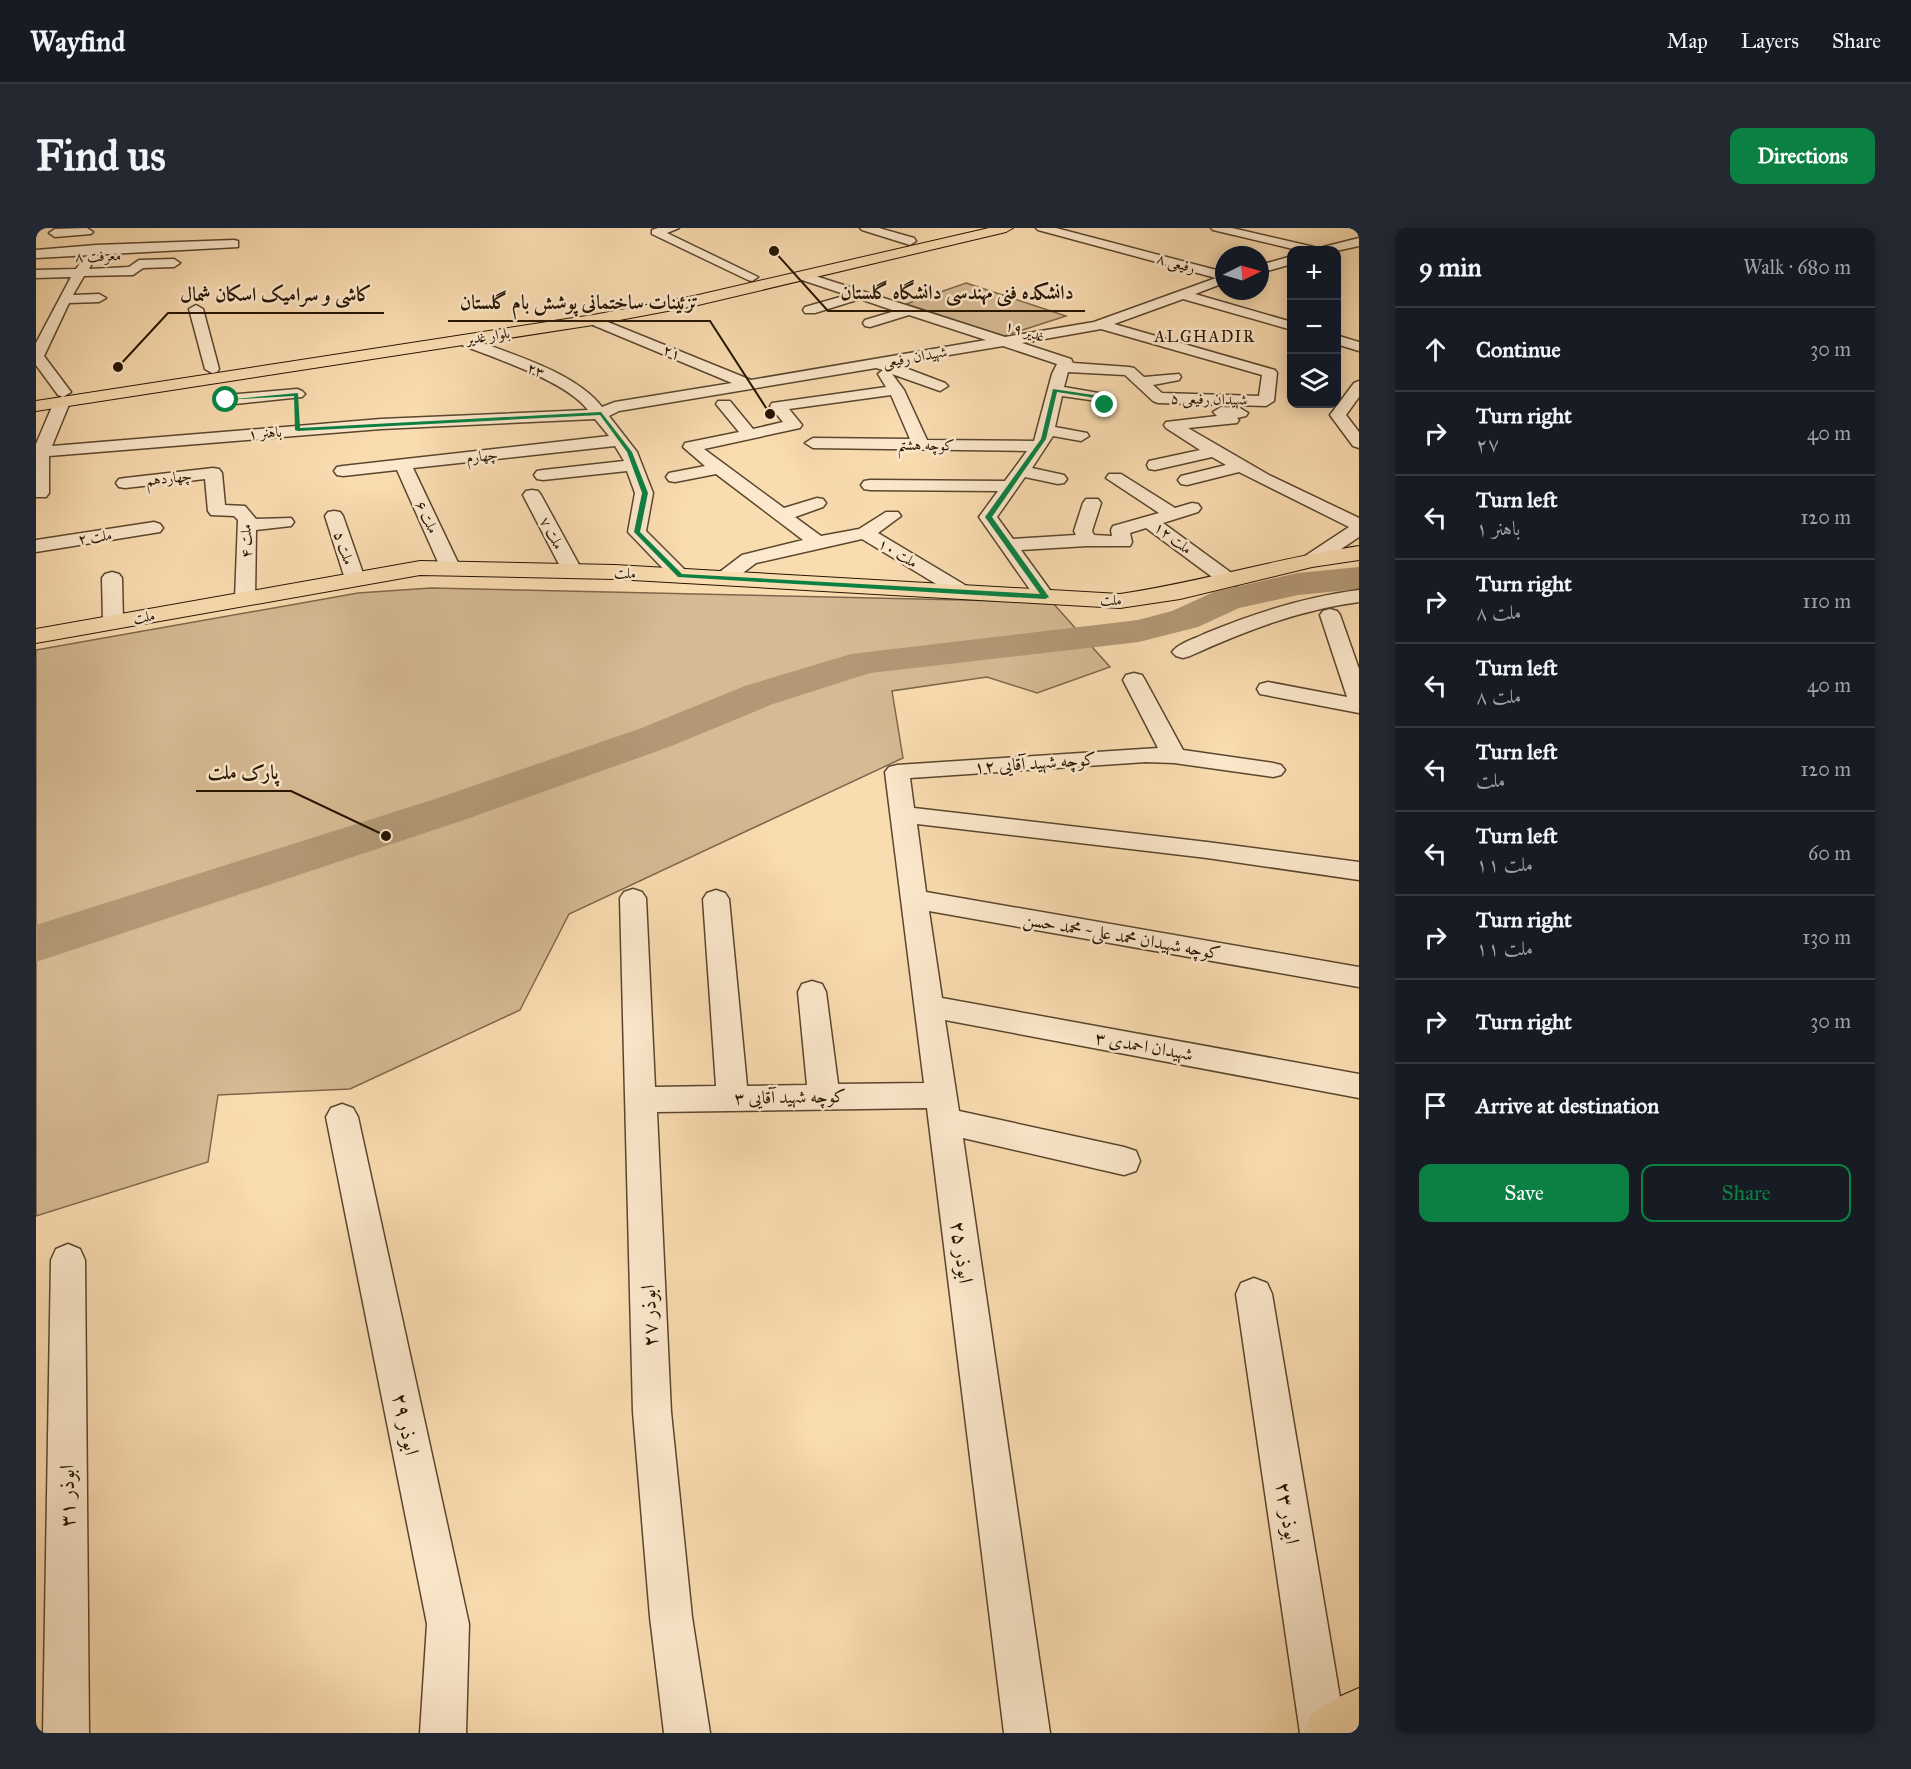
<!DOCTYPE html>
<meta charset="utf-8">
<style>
:root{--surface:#171b24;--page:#242831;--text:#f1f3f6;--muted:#9ea1a6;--line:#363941;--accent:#0b8043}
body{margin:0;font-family:"IM FELL Great Primer",Amiri,serif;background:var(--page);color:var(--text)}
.controls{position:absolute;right:18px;top:18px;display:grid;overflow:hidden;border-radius:12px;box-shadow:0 3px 15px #0003}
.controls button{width:54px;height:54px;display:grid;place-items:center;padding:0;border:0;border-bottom:2px solid var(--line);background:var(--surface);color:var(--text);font:30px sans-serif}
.compass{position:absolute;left:1179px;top:18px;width:54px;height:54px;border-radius:50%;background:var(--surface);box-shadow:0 3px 15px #0003;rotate:85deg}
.stop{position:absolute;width:18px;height:18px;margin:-14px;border:4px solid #0b8043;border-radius:50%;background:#fff}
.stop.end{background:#0b8043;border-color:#fff;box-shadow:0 2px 6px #0008}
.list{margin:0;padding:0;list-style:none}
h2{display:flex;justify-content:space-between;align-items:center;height:78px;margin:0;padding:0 24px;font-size:26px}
h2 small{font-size:20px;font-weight:400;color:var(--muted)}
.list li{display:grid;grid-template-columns:39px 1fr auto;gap:18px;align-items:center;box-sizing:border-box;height:84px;padding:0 24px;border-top:2px solid var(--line)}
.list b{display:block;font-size:22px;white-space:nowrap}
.list p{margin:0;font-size:20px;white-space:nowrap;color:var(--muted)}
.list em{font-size:20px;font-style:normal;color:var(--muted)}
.actions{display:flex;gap:12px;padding:18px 24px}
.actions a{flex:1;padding:14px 0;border:2px solid var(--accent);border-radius:12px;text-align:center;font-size:21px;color:var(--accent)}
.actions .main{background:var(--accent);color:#fff}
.icon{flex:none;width:33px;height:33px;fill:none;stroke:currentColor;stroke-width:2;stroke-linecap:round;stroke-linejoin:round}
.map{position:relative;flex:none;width:1323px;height:1505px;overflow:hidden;border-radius:12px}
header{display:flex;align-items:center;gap:36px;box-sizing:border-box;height:84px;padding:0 30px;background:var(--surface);border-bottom:2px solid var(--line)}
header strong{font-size:28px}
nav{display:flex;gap:33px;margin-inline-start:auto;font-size:21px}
.intro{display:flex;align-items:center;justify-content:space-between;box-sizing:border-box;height:144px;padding:0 36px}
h1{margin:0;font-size:42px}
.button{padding:15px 27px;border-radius:12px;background:var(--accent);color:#fff;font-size:21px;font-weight:700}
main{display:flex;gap:36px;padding:0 36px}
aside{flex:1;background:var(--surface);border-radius:12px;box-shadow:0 3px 15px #0003}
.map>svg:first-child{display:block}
.green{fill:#d6ba93;stroke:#7e674a;stroke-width:1.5}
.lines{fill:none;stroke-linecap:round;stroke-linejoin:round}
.river{fill:#b29875;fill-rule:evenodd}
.minor-casing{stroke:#5a462c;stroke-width:3}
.major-casing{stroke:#251400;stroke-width:2}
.minor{fill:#fce8cc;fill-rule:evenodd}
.major{fill:#fadcb1;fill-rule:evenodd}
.route{fill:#0b8043}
.labels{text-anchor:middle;stroke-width:5;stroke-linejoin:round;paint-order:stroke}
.far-street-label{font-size:15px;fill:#251400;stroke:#fce8cc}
.far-neighbourhood-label{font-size:16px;letter-spacing:1.5px;fill:#251400;stroke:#fce8cc}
.street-label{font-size:18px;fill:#251400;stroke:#fce8cc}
.near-street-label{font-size:21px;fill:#251400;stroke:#fce8cc}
.leader{fill:none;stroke:#251400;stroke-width:2}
.callout-dot{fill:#251400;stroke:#fce8cc;stroke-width:2}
.callout-label{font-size:20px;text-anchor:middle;font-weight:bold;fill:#251400;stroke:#fce8cc;stroke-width:5;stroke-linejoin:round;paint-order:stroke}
</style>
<header>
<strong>Wayfind</strong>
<nav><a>Map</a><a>Layers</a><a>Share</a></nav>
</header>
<div class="intro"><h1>Find us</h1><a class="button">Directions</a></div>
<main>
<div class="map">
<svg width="1323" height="1505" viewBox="0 0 1323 1505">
<rect width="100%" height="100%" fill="#fadcb1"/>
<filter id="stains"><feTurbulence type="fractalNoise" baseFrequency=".00333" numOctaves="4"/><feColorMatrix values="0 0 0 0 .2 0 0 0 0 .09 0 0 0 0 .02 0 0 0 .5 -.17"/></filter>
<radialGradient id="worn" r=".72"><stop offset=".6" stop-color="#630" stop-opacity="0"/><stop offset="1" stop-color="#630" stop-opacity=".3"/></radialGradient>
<g class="green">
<polygon points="930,55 1030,88 968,108 870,76"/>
<polygon points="395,360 1016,374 1074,439 1001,465 951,449 856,463 867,530 533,686 484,782 314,861 182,867 172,934 0,988 0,422 322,365"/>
</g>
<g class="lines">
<polygon class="river" points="1323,339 1323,361 1262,367 1203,380 1162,399 1103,414 834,445 737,476 633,519 428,592 0,734 0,697 396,572 603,501 709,458 815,426 1102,392 1136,383 1178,364 1191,361 1262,345"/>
<defs>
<g id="minor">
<polygon points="51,0 57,4 55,6 19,9 13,5 19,1"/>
<polygon points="622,0 643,0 631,5 722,49 716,53 712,52 616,6 616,2"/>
<polygon points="824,0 843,0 878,10 880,13 874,17 826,2"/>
<path d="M 1000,0 L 1020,0 L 1188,44 L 1188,55 L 1159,66 L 1256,94 L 1256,102 L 1147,71 L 1078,96 L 1239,142 L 1241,145 L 1238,173 L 1230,178 L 1122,175 L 1117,173 L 1089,147 L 1032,144 L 1028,159 L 1074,167 L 1077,177 L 1069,182 L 1063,180 L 1061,173 L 1026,168 L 1019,199 L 1051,205 L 1053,208 L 1045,213 L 1017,208 L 996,240 L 1028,247 L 1031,251 L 1028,255 L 1022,256 L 989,249 L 961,289 L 977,311 L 1040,307 L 1038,303 L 1047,275 L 1050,271 L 1062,271 L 1065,275 L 1056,303 L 1058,307 L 1076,308 L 1075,302 L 1077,298 L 1123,285 L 1070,250 L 1073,246 L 1085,246 L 1139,280 L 1156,275 L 1162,276 L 1165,280 L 1162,284 L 1127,295 L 1201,349 L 1204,353 L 1201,357 L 1187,357 L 1110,300 L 1094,305 L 1096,314 L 1094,318 L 1051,318 L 985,322 L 1019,369 L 1016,373 L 1002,373 L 943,289 L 962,263 L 834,262 L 828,261 L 825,257 L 828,253 L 834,252 L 969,253 L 991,223 L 777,220 L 769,215 L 777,210 L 874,211 L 855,167 L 753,181 L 766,197 L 764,200 L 668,221 L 748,280 L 781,270 L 787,271 L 790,275 L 787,279 L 759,289 L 785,308 L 823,301 L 850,284 L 862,284 L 865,288 L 842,305 L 934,360 L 937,364 L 934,368 L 920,368 L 826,311 L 720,335 L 695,354 L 681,354 L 678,350 L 681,346 L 706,327 L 767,312 L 680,246 L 639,254 L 633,253 L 630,249 L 633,245 L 669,238 L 647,219 L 649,215 L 703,204 L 680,176 L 682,173 L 694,173 L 717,201 L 747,194 L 734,178 L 736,175 L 850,159 L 842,146 L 847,142 L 840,140 L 583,183 L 573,188 L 601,224 L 617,265 L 610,303 L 655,348 L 652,352 L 638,352 L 592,304 L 599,265 L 591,243 L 507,252 L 501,251 L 498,247 L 501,243 L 507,242 L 588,233 L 579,218 L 377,240 L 425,341 L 422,345 L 408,345 L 405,341 L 361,242 L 307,248 L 301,247 L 298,243 L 301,239 L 307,238 L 573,208 L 559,191 L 345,201 L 13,228 L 13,265 L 10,269 L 0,269 L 0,216 L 18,174 L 26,169 L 34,174 L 16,218 L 345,191 L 552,182 C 529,152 457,130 421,115 L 419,112 L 426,108 L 431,109 C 473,126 538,143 566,179 L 579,174 L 696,155 L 552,95 L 550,92 L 552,89 L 557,88 L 715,152 L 950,112 L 873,87 L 834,99 L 829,98 L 827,95 L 829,92 L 859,83 L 824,71 L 779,85 L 769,85 L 767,82 L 769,79 L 811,67 L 763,51 L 761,48 L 763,45 L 767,44 L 969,109 L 1058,94 L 1180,50 L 1002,2 ZM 1065,101 L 1226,147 L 1223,168 L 1126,165 L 1117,157 L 1143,152 L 1145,149 L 1143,146 L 1108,149 L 1098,140 L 1093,139 L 1037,135 L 1035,131 L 986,115 ZM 967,118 L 1021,136 L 1016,146 L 998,213 L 891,212 L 868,162 L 856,146 L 904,163 L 912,158 L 909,155 L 859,136 Z"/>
<polygon points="1175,0 1196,0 1278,19 1280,22 1261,22 1177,2"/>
<polygon points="1323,10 1323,18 1300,23 1285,22 1287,19"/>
<polygon points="198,12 202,13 202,19 0,30 0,22 60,17"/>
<polygon points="52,28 58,32 53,41 93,39 103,32 138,31 144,35 138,39 107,40 97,47 48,48 37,67 63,66 70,70 63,74 33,75 8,128 35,164 27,169 22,167 0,137 0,115 35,49 0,50 0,42 40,41 48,29"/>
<polygon points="1256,28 1256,36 1224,45 1224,37"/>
<polygon points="160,77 167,81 183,141 181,144 176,145 169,141 153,81"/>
<polygon points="1300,107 1323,114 1323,123 1300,116"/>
<polygon points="1323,153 1323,169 1310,187 1323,204 1323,220 1317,218 1294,187 1318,155"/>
<polygon points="261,161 266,163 269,166 266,169 190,177 182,172 190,167"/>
<polygon points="1185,179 1204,180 1212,185 1210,188 1201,190 1203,192 1201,195 1152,200 1233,247 1323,290 1323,309 1283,336 1269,336 1266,332 1269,328 1313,299 1203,244 1151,257 1145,256 1142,252 1145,248 1190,237 1176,229 1119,242 1113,241 1111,237 1113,233 1164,222 1130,200 1128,197 1130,194 1181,188 1177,184"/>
<polygon points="177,240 183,241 186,245 189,277 209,278 220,291 255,290 258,294 255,298 220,302 219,371 216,375 202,375 199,371 202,292 198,288 175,287 172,283 169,251 89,260 83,259 80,255 83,251 89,250"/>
<polygon points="496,262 502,263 505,267 547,344 544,348 530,348 527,344 487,267 490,263"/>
<polygon points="298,283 304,284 307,288 329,351 326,355 312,355 309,351 289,288 292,284"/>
<polygon points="118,294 124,296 127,300 124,304 0,324 0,312"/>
<polygon points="76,344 83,346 86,350 87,394 84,398 70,398 67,394 66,350 69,346"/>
<path d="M 1323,362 L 1323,374 C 1263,382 1209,403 1154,428 L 1147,430 L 1140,428 L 1136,424 C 1143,415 1158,411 1168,406 C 1218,385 1269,369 1323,362 Z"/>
<polygon points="1294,381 1301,383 1304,387 1323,441 1323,485 1224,466 1221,461 1224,456 1232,454 1311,469 1284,387 1287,383"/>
<polygon points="1098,445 1106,447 1109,452 1147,522 1237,535 1245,537 1249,542 1245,547 1237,549 1138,535 1110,534 874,550 878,580 1171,614 1323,634 1323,652 1171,630 881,596 890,664 1323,739 1323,759 893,683 906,770 1323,846 1323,870 909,792 923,883 1088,919 1100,923 1104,933 1100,943 1088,947 927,910 1014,1505 968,1505 891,880 621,884 635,1184 656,1389 674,1505 628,1505 614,1389 597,1184 584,670 588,664 597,661 606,664 610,670 619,859 680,858 667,671 671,665 680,662 689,665 693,671 711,858 771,857 762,764 766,756 776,753 786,756 790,764 802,856 888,855 849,544 853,539 861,537 1122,520 1087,452 1090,447"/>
<polygon points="306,876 317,880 322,889 433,1396 430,1505 384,1505 391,1396 290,889 295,880"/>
<polygon points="32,1016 44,1021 49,1032 53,1505 7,1505 15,1032 20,1021"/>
<polygon points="1218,1050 1231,1055 1236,1066 1310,1505 1264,1505 1200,1066 1205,1055"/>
</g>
<g id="major">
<polygon points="953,0 977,0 970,4 658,78 557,97 0,183 0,173 557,87 658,68"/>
<path d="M 1323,318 L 1323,332 L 1276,339 L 1144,371 L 1084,380 L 579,351 L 384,347 L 0,415 L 0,401 L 384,333 L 579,337 L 1084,366 C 1165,354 1242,330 1323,318 Z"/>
<polygon points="1323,1460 1323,1505 1268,1505 1275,1486 1305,1468"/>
</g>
</defs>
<use href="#minor" class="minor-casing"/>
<use href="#major" class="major-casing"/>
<use href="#minor" class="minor"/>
<use href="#major" class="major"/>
</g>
<polygon class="route" points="1017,161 1071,169 1072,177 1067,178 1066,171 1021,164 1010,211 956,289 1013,369 1009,371 642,349 598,304 606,265 591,224 564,187 262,203 259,202 258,168 187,172 262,165 264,200 565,184 596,224 612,265 604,304 646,346 1004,366 949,289 1005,211"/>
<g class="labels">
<g class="far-street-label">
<text transform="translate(62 28) rotate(-2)" y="5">معرفت ۸</text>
<text transform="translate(1140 35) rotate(16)" y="5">رفیعی ۸</text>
<text transform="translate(989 103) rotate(18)" y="5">۱۹ غدیر</text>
<text transform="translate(452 108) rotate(-9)" y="5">بلوار غدیر</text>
<text transform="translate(636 124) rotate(22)" y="5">۲۱</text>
<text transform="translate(879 129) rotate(-10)" y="5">شهیدان رفیعی</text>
<text transform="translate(500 142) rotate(23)" y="5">۲۳</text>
<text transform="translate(1173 171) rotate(1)" y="5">۵ شهیدان رفیعی</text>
<text transform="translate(229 205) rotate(-5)" y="5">باهنر ۱</text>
<text transform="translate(890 217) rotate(1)" y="5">کوچه هشتم</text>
<text transform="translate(446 228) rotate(-6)" y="5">چهارم</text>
<text transform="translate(133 250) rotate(-6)" y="5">چهاردهم</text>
<text transform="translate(391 289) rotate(65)" y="5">۶ ملت</text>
<text transform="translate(516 305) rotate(62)" y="5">۷ ملت</text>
<text transform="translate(59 309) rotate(-8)" y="5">۲ ملت</text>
<text transform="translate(1137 310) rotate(37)" y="5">۱۲ ملت</text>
<text transform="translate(210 313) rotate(-91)" y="5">۴ ملت</text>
<text transform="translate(308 320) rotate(71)" y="5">۵ ملت</text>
<text transform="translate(862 325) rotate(31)" y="5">ملت ۱۰</text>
<text transform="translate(589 345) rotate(3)" y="5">ملت</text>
<text transform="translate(1075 372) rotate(1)" y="5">ملت</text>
<text transform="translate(108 389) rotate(-10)" y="5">ملت</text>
</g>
<g class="far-neighbourhood-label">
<text x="1169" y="114">ALGHADIR</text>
</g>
<g class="street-label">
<text transform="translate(999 535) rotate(-4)" y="6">کوچه شهید آقایی ۱۲</text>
<text transform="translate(1086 708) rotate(10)" y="6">کوچه شهیدان محمد علی~ محمد حسن</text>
<text transform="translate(1108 818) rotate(10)" y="6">شهیدان احمدی ۳</text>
<text transform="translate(754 869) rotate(-1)" y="6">کوچه شهید آقایی ۳</text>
</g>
<g class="near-street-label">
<text transform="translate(926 1024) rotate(82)" y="7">ابوذر ۲۵</text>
<text transform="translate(613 1088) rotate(-92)" y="7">ابوذر ۲۷</text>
<text transform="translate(370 1196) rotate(78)" y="7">ابوذر ۲۹</text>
<text transform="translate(31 1268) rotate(-90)" y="7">ابوذر ۳۱</text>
<text transform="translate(1252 1285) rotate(81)" y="7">۲۳ ابوذر</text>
</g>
</g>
<path class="leader" d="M738 23L792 83H1049M82 139L132 85H348M734 186L674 93H412M350 608L255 563H160"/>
<g class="callout-dot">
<circle cx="738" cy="23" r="6"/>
<circle cx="82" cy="139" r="6"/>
<circle cx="734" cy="186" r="6"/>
<circle cx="350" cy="608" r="6"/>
</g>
<g class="callout-label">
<text x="921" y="71">دانشکده فنی مهندسی دانشگاه گلستان</text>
<text x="240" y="73">کاشی و سرامیک اسکان شمال</text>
<text x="543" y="81">تزئینات ساختمانی پوشش بام گلستان</text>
<text x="207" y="551">پارک ملت</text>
</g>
<rect width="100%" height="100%" filter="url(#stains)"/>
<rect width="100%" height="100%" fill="url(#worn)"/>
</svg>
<div class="controls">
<button>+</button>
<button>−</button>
<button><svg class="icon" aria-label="layers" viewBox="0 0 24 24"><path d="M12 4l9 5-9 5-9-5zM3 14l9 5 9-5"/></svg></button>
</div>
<svg class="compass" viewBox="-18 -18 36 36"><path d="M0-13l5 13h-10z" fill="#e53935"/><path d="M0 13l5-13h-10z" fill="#9ea1a6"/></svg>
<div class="stop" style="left:190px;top:172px"></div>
<div class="stop end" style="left:1069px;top:177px"></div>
</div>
<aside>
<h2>9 min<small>Walk · 680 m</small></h2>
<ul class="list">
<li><svg class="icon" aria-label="ahead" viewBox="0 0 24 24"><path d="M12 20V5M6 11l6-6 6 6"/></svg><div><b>Continue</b></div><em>30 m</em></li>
<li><svg class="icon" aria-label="right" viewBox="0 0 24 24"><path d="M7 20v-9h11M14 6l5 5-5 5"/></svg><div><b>Turn right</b><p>۲۷</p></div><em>40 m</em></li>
<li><svg class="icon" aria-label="left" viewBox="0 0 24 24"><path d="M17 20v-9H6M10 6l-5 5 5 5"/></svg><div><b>Turn left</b><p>باهنر ۱</p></div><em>120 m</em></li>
<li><svg class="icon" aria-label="right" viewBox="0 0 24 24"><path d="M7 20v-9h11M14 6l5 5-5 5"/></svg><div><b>Turn right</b><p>۸ ملت</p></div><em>110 m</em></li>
<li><svg class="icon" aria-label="left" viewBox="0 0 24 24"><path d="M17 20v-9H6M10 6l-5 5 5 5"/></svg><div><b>Turn left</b><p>۸ ملت</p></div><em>40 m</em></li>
<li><svg class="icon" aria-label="left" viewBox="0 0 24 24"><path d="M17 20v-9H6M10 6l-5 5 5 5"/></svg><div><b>Turn left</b><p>ملت</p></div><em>120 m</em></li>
<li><svg class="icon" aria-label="left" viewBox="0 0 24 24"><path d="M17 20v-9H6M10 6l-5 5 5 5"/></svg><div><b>Turn left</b><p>۱۱ ملت</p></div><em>60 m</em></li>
<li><svg class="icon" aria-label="right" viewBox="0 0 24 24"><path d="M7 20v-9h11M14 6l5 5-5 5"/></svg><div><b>Turn right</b><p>۱۱ ملت</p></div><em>130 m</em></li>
<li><svg class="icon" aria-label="right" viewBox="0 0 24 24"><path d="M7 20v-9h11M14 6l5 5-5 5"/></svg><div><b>Turn right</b></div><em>30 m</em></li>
<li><svg class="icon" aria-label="arrive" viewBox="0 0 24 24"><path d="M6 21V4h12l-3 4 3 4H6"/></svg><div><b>Arrive at destination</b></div></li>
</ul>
<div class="actions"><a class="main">Save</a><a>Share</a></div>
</aside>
</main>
